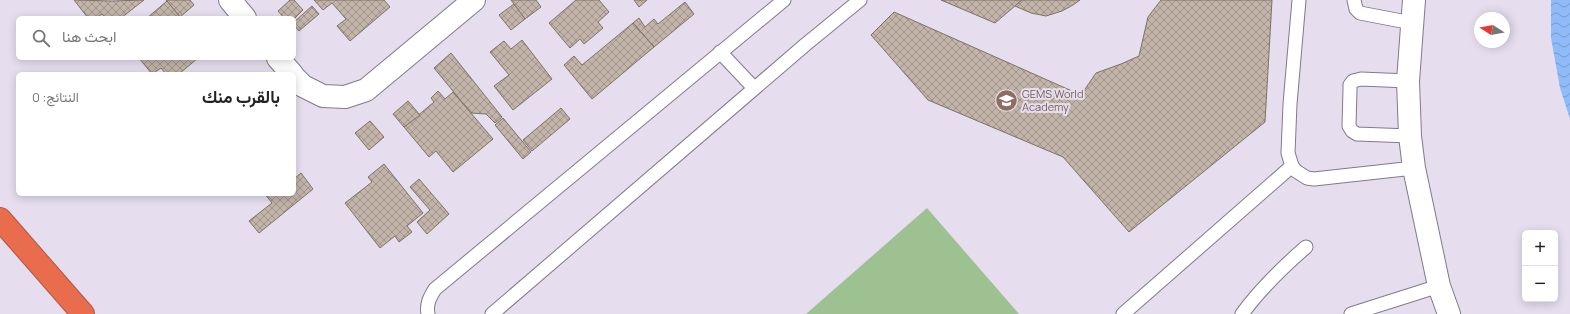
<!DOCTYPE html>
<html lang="ar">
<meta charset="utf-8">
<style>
:root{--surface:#fff;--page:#f6f6f6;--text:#222;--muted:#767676;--line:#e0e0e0}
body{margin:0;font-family:Manrope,Vazirmatn,sans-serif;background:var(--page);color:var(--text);direction:rtl}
.controls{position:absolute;right:12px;bottom:12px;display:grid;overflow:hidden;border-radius:6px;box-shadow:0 2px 10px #0003}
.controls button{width:36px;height:36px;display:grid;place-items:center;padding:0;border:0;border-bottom:1px solid var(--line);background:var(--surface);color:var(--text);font:20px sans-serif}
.compass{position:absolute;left:1474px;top:12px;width:36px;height:36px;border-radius:50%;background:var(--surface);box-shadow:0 2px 10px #0003;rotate:281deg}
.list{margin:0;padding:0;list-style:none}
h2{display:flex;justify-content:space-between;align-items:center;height:52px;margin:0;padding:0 16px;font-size:17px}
h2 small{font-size:13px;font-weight:400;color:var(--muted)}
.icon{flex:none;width:22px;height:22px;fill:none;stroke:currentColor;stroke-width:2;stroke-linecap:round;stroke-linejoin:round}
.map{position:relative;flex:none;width:1570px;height:314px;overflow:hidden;direction:ltr}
.search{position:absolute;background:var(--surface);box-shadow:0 2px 10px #0003;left:16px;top:16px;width:280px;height:44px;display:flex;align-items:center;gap:10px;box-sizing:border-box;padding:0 14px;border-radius:6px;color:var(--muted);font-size:15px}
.panel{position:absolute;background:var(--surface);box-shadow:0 2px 10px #0003;left:16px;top:72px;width:280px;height:124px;border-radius:6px;direction:rtl}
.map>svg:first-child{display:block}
.park{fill:#9ec191}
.water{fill:url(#water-waves)}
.building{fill:url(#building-cross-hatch);stroke:#7e7166}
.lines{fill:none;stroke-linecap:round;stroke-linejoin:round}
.lane-casing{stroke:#817a88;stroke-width:15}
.street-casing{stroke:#817a88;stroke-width:24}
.secondary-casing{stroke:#817a88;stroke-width:24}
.highway-casing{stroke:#ab5946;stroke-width:24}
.lane{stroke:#fff;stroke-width:13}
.street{stroke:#fff;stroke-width:22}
.secondary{stroke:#fff;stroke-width:22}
.highway{stroke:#e96c4c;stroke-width:22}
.labels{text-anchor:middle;stroke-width:4;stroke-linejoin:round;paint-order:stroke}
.education-label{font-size:11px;fill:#785e54;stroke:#e6deee;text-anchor:start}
</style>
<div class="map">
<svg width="1570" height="314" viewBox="0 0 1570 314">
<defs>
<pattern id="water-waves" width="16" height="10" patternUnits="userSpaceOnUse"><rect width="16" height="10" fill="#8fbcf9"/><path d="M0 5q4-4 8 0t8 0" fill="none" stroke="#769acb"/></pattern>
<pattern id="building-cross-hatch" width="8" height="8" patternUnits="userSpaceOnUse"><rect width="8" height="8" fill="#c2b4a9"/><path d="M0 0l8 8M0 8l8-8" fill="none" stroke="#9f938b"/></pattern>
</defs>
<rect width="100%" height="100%" fill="#e6deee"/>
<polygon class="park" points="927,208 1019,314 806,314"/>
<polygon class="water" points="1551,0 1570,0 1570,119 1560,88 1551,38"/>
<g class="building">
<polygon points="74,0 112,1 144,0 121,18 105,18 102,14 96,18 88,18"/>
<polygon points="166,0 190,0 194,5 180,17"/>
<polygon points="290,0 294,0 303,10 294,19 284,18 278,11"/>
<polygon points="314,0 384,0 390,7 350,41 337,26 346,19 332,3 323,10"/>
<polygon points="511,0 536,0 541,7 525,19"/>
<polygon points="576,0 599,0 609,12 598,22 603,28 584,44 580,39 570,48 549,23"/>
<polygon points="634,0 647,0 639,7"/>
<polygon points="941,0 1022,0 995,23"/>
<polygon points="1022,0 1080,0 1073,5 1062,11 1046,16 1031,13 1015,6"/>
<polygon points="1161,0 1272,0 1265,122 1129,232 1063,157 928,100 871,35 894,12 1081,95 1096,73 1121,64 1139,56 1148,17"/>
<polygon points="167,1 180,17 179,18 147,18"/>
<polygon points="685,2 694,14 654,47 633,23 639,18 645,27 654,19 658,24"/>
<polygon points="514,4 525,19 511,30 499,15"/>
<polygon points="312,6 319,14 299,31 294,25 294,22"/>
<polygon points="633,23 654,47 592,99 564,65 574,56 582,65"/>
<polygon points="522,40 552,79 513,110 494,86 509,75 490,52 504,41 511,49"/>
<polygon points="451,53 502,117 495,123 486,114 471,113 434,68"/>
<polygon points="139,58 198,58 179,74 166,74 161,68 152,74"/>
<polygon points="438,91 445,99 453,92 493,139 453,172 436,151 429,157 404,127 434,102 431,98"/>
<polygon points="408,101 420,115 404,127 393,114"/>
<polygon points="561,108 570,119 532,151 523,140"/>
<polygon points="503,118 531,152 523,159 495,125"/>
<polygon points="370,121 384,137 369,150 355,133"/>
<polygon points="384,164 423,213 407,226 412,232 399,242 395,236 380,248 345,203 372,182 368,177"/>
<polygon points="301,173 313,189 259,233 249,221 272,203 265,194 294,194 294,179"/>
<polygon points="419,179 449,214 427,234 417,222 430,210 410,187"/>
</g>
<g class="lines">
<defs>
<g id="lane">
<polyline points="1299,0 1290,104 1288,153 1292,166 1296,171 1307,178 1314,179 1414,168"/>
<polyline points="1354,0 1356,9 1360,13 1412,23"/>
<polyline points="720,52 754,88"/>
<polyline points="1408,81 1361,79 1353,81 1350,85 1350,89 1349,126 1352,131 1357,134 1410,136"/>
<path d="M 428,314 C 426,304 430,297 435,289 L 784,0"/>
<polyline points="492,314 805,45 860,0"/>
<polyline points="1123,314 1292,166"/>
<path d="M 1242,314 C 1260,289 1283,267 1306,247"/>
<polyline points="1351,314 1439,286"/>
</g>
<g id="street">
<polyline points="230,0 245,18"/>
<polyline points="278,58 292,74"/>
<polyline points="294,77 303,86 323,96 345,97 366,90 474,0"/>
</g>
<polyline id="secondary" points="1414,0 1408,81 1410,136 1414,168 1439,286 1449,314"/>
<polyline id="highway" points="0,219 83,314"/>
</defs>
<use href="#lane" class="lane-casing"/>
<use href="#street" class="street-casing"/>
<use href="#secondary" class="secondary-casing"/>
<use href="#highway" class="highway-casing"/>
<use href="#lane" class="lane"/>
<use href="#street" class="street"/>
<use href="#secondary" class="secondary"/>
<use href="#highway" class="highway"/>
</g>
<defs>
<symbol id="school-disc" viewBox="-11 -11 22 22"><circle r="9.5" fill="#8d6e63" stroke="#e6deee"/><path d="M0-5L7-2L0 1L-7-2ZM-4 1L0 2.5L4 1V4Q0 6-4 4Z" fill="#fff"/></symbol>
</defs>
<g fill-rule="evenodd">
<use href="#school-disc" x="994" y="88" width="25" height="25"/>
</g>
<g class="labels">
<g class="education-label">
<text x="1022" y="98">GEMS World<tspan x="1022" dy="13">Academy</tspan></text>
</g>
</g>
</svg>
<div class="controls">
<button>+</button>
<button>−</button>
</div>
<svg class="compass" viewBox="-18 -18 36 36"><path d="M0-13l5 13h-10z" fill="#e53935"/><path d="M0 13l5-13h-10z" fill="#767676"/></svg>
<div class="search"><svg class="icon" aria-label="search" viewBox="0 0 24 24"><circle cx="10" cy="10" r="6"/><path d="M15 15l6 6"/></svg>ابحث هنا</div>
<section class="panel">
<h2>بالقرب منك<small>النتائج: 0</small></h2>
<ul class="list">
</ul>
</section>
</div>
